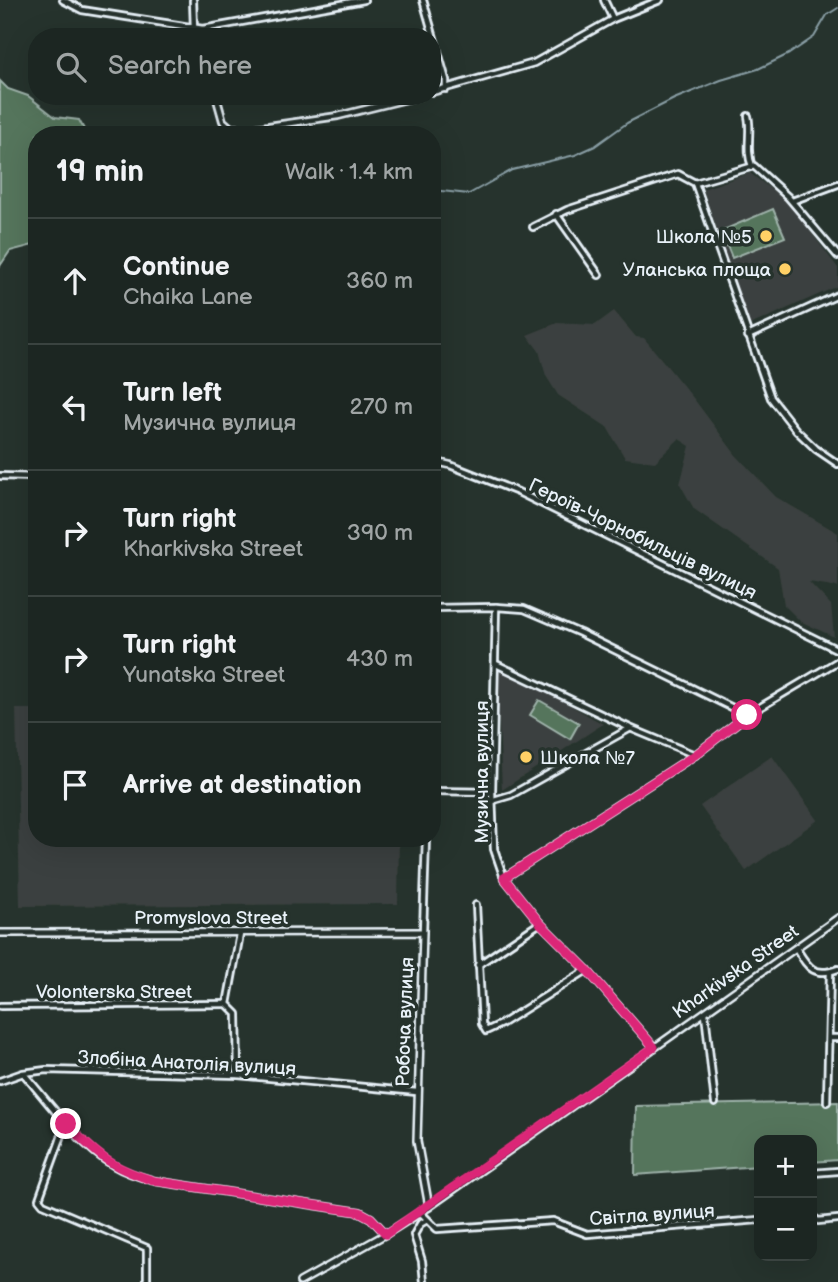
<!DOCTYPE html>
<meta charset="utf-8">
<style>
:root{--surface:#1c2622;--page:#29322f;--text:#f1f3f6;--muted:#a0a5a5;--line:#3a4340}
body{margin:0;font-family:"Balsamiq Sans",sans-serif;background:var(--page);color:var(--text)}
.controls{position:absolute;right:21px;bottom:21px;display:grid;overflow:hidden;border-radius:14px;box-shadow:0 7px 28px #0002}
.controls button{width:63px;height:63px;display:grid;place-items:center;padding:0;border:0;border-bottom:2px solid var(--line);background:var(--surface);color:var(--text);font:35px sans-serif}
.stop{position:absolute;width:21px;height:21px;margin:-16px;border:5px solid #db2777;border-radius:50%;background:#fff}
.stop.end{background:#db2777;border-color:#fff;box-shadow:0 2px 7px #0008}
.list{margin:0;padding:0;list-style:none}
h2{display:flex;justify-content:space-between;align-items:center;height:91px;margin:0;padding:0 28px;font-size:30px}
h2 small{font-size:23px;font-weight:400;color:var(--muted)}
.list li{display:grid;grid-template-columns:46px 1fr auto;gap:21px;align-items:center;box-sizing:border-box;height:126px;padding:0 28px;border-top:2px solid var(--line)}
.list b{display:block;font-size:26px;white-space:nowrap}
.list p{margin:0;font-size:23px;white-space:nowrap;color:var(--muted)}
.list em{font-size:23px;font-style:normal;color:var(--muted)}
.icon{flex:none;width:38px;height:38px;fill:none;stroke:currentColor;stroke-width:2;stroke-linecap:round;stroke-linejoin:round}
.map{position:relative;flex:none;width:838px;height:1282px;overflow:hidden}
.search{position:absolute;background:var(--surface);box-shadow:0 7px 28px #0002;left:28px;top:28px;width:413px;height:77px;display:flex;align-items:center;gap:18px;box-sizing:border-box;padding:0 24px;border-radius:28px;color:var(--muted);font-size:26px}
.panel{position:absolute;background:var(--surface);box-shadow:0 7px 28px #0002;left:28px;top:126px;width:413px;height:721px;border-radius:28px}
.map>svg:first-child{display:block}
.built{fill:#3b413f}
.green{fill:#55745c;stroke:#9eb2aa;stroke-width:2}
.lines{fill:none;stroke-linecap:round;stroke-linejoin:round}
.stream{stroke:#899ea5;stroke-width:2}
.minor-casing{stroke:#e8f1f8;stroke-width:10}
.tertiary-casing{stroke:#e8f1f8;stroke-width:10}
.minor{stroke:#26332d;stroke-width:4.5}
.tertiary{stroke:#26332d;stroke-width:5}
.route{stroke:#db2777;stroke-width:9}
.poi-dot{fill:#ffd166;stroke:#26332d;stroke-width:2.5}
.labels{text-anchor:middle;stroke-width:7;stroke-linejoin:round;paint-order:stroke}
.poi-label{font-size:19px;fill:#e8f1f8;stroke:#26332d;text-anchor:end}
.street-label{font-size:19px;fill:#e8f1f8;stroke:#26332d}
</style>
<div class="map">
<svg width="838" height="1282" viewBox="0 0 838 1282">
<rect width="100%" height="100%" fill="#26332d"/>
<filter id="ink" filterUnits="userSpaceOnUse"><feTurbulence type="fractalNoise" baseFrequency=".0143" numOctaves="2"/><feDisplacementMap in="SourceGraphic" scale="14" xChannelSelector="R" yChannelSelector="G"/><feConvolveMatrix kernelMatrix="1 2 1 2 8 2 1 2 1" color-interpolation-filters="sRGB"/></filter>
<g filter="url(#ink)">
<g class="built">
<polygon points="750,173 789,203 838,268 838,286 750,325 703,189"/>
<polygon points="614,311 636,337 644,338 694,399 736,455 776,497 838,533 838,587 809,582 831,605 834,637 800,621 784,605 778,568 694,509 680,484 690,446 679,439 655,462 625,458 607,427 558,395 546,376 539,351 527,335 557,323 595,325"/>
<polygon points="497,670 511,672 603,724 502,790"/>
<polygon points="16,709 37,709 37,838 399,838 398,904 20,906"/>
<polygon points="772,756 818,820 746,871 700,806"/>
</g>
<g class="green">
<polygon points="0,81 8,89 28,96 55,117 79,120 87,135 37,135 37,244 10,251 0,266"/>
<polygon points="773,209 785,237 732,258 721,231"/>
<polygon points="539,700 579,723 570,739 530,715"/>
<polygon points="838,1102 838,1160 812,1162 812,1140 759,1140 759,1166 635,1175 636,1106"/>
</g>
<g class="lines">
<polyline class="stream" points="432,190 469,194 512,170 575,155 595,146 627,123 674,99 721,80 758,69 789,54 814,37 827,15 838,8"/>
<defs>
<g id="minor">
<polyline points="63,0 82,10 203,29 364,0"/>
<polyline points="193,0 194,29"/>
<polyline points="423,0 446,80 446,89"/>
<polyline points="604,0 613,19"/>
<polyline points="203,29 203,37"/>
<polyline points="432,92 534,63 613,19 660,0"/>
<polyline points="216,96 223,121 231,128 248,129 338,116 419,96"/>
<path d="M 748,116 C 752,132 745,150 752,166"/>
<polyline points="695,183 771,398 796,430 816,449 838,464"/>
<polyline points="695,183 754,166 788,197 838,256"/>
<polyline points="792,201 838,184"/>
<polyline points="556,214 599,275"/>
<polyline points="533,227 567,210 678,174 695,183"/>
<polyline points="748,336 838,295"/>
<polyline points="432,466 437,462 450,465 518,492 838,650"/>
<polyline points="0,476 37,477"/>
<polyline points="496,607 492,792 494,849 504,878 540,923 587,970 654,1047"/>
<polyline points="432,608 496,607 524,609 580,633 747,715"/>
<polyline points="496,664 630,728 695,755"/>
<polyline points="432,791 492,792"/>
<polyline points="494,800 511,795 629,729"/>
<polyline points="504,878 695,755 747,715 838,661"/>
<polyline points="476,905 482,1024 486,1031 501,1024 587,970"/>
<polyline points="423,932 426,838"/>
<path d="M 796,948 C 808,967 813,978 838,969"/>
<polyline points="478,965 540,923"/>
<polyline points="0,1006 227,1004"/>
<polyline points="705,1013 715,1103"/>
<polyline points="830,1038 838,1038"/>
<path d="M 24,1074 C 48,1102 81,1147 113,1165 C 126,1173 140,1177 155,1181 L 360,1212 L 371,1218 L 386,1234"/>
<polyline points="238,1075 237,1014 227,1004 240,934"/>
<polyline points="0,1081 23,1073 46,1070 238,1075 417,1092"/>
<polyline points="827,1102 830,972"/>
<polyline points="66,1124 39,1199 43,1204 147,1248 147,1282"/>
<polyline points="812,1173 838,1171"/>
<polyline points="420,1212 437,1229 553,1221 587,1234 759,1220"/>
<polyline points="812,1216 818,1221 838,1219"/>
<polyline points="424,1282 422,1261 414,1235 420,1224 427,1220"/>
</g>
<g id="tertiary">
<polyline points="0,933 423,932 417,1141 429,1207"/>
<polyline points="300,1282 386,1234 429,1207 838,918"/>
</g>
</defs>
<use href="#minor" class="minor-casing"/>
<use href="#tertiary" class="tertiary-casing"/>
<use href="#minor" class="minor"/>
<use href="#tertiary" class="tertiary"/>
</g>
</g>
<g class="lines" filter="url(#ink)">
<path class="route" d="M 66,1124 C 99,1155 110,1168 155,1181 L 360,1212 L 371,1218 L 386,1234 L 389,1232 L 654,1047 L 587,970 L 540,923 L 504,878 L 695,755 L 747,715"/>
</g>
<g class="poi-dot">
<circle cx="766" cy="236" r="7"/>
<circle cx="785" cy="269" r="7"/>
<circle cx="526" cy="757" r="7"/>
</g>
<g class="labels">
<g class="poi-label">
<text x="752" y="243">Школа №5</text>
<text x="771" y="276">Уланська площа</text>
<text x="540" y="764" text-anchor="start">Школа №7</text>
</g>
<g class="street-label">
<text transform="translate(643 538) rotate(26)" y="7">Героїв-Чорнобильців вулиця</text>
<text transform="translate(481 772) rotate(-90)" y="7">Музична вулиця</text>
<text x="211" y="924">Promyslova Street</text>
<text transform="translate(735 971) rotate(-35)" y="7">Kharkivska Street</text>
<text x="114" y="998">Volonterska Street</text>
<text transform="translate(404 1022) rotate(-88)" y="7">Робоча вулиця</text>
<text transform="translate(187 1062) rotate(3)" y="7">Злобіна Анатолія вулиця</text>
<text transform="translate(652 1214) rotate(-4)" y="7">Світла вулиця</text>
</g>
</g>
</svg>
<div class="controls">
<button>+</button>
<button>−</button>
</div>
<div class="stop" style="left:747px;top:715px"></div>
<div class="stop end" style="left:66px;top:1124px"></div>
<div class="search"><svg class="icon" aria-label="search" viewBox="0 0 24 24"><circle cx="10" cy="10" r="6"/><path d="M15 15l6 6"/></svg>Search here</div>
<section class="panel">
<h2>19 min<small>Walk · 1.4 km</small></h2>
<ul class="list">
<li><svg class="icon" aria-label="ahead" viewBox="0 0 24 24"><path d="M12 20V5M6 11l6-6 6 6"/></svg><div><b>Continue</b><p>Chaika Lane</p></div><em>360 m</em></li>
<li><svg class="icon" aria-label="left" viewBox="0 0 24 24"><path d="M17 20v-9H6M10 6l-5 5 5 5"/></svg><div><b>Turn left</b><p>Музична вулиця</p></div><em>270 m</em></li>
<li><svg class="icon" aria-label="right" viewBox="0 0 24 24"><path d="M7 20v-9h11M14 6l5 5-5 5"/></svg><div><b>Turn right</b><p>Kharkivska Street</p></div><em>390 m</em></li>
<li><svg class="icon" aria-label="right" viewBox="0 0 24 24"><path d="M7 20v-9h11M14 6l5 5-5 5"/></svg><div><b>Turn right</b><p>Yunatska Street</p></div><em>430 m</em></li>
<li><svg class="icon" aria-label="arrive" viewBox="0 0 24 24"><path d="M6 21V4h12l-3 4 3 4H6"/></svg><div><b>Arrive at destination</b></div></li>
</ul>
</section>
</div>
